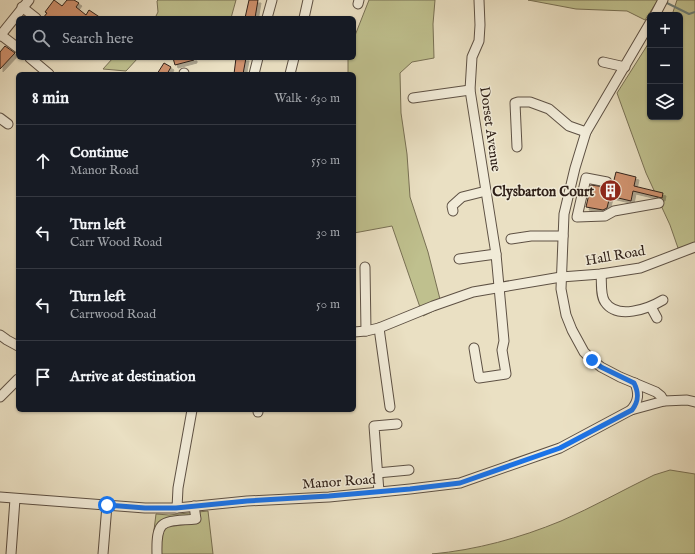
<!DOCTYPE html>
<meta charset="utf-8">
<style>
:root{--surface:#171b24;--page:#20242c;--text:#f1f3f6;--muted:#9ea1a6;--line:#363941}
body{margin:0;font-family:"IM FELL English",serif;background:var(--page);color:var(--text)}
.controls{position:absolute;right:12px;top:12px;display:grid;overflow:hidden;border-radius:6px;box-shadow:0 1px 3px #0004}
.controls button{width:36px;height:36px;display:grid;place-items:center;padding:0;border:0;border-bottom:1px solid var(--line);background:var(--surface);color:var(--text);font:20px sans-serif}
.stop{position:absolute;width:12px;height:12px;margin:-9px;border:3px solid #1a73e8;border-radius:50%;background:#fff}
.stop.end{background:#1a73e8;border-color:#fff;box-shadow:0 1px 4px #0008}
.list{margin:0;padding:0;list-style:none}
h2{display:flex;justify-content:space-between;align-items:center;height:52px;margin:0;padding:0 16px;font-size:17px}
h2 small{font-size:13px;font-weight:400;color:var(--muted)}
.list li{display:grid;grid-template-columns:26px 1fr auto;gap:12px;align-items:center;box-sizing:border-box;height:72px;padding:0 16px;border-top:1px solid var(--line)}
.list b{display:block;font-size:15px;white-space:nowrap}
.list p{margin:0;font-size:13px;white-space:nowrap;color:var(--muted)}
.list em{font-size:13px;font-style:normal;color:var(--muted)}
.icon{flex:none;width:22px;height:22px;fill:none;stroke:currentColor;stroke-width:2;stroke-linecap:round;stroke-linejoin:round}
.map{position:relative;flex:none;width:695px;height:554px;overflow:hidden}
.search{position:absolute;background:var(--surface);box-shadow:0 1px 3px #0004;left:16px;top:16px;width:340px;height:44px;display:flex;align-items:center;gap:10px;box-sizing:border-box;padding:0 14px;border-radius:6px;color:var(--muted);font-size:15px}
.panel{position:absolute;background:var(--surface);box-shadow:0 1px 3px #0004;left:16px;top:72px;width:340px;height:340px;border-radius:6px}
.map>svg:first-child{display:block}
.green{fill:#bfc08e;stroke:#787054}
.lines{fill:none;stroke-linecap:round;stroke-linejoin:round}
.stream{stroke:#6e7f78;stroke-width:2}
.building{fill:#cf916d;stroke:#302119;filter:url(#shadow)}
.minor-casing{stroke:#5e5144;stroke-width:11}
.minor{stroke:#f1ebd8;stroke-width:9}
.route{stroke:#1a73e8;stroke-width:5}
.labels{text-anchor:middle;stroke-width:3;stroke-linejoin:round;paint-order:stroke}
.street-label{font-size:14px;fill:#302119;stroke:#f1ebd8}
.poi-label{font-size:14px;font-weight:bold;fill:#302119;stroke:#f1ebd8;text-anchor:end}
</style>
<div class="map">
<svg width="695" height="554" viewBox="0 0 695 554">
<defs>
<filter id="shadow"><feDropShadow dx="3" dy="3" stdDeviation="0" flood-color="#0004"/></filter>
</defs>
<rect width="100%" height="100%" fill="#eae0c3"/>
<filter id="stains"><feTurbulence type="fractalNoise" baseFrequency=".005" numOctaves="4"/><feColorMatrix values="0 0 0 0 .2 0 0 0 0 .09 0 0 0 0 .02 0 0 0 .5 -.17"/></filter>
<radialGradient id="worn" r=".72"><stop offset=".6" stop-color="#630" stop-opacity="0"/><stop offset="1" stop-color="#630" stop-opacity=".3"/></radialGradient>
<g class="green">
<polygon points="158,0 236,0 231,18 155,18 158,12 157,1"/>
<polygon points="369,0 435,0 433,24 434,58 412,62 400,73 401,113 407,154 410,197 428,252 442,307 423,316 392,226 354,233 354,74 348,74 348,58 354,58 354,38"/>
<polygon points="528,0 658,0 645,20 627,11 576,9"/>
<polygon points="677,0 695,0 695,244 678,248 670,225 646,173 617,93 650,41 650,117 680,117 680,15 672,15"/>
<polygon points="113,58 138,58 126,71 103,69"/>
<path d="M 670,470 L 695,474 L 695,554 L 432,554 C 476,550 520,538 561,521 C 593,507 623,490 654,475 Z"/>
<polygon points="208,511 213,554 153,554 154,530 156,514 169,515"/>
</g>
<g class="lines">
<polyline class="stream" points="665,2 689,14 695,12"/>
</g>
<g class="building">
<polygon points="54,0 62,6 67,0 74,0 79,3 76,7 86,15 89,10 101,18 43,18 47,13 45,12"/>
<polygon points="249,0 258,0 255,18 245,18"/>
<polygon points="5,46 15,53 0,69 0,52"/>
<polygon points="173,58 194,58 194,60 175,65"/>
<polygon points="236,58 246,58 243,74 234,74"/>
<polygon points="164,63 171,67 167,74 157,74"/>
<polygon points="616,172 636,177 634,186 663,193 662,198 633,191 631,201 610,196 607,208 603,210 586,207 591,185 612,188"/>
</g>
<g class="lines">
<defs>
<g id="minor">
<polyline points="358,4 359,0"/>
<polyline points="22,7 36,18"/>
<polyline points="655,15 663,0"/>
<polyline points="267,18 272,0"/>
<polyline points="304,18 308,0"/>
<polyline points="650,23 586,132 575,168 564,214 561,289 566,315 572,330 584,352 592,360 601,367 620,377 656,392 661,396 664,401"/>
<polyline points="1,35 18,48"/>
<polyline points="0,36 29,0"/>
<polyline points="30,58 49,74"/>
<polyline points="603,62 625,67"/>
<polyline points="184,74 184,73"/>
<polyline points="254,74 258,58"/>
<polyline points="290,74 294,58"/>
<polyline points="413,98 470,90"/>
<polyline points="0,118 8,124"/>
<polyline points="517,147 515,103 518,102 530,102 549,109 569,126 586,132"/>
<polyline points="607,182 586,178 577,217 605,216 614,211 659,203"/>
<polyline points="453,211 452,206 462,197 486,191"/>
<polyline points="511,239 531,236 563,236"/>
<polyline points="459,259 496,254"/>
<polyline points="365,267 366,331"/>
<path d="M 601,274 C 602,282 600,295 605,302 C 617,320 648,309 663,300"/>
<polyline points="651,307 657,318"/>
<polyline points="379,328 390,407"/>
<polyline points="354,332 366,331 379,328 433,306 473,292 561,277 601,274 640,268 695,247"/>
<polyline points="0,335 7,340 18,346"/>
<polyline points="474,348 479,378 506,374 502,350 504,341 496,254 470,90 472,57 479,41 480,25 479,0"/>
<polyline points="0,397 18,379"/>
<path d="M 631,410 C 639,401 639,393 635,383"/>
<polyline points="258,412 258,410"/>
<polyline points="377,473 409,470"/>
<polyline points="379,492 374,426 397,424"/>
<polyline points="0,497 145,508 177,508 247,501 329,497 410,489 460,483 560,448 631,410 664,401 687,400 695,402"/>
<polyline points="177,508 178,488 192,410"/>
<polyline points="11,554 15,499"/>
<polyline points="103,554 107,505"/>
<path d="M 157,554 C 156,517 164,522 196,519 L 194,506"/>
</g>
</defs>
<use href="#minor" class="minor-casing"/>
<use href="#minor" class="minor"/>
</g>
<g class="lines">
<path class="route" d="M 107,505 L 145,508 L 176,508 L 247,501 L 329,496 L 410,489 L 460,483 L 560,448 L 632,410 C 639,401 639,393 634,383 L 601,367 L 592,360"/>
</g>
<defs>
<symbol id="building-disc" viewBox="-11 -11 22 22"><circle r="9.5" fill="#8f2418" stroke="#f1ebd8"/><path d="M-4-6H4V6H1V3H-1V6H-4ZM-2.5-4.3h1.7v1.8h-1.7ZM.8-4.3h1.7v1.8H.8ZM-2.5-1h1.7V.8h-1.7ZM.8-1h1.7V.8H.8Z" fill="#fff"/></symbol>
</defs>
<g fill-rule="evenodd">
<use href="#building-disc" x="598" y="178" width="25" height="25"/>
</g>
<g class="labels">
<g class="street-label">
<text transform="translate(491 129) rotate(82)" y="5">Dorset Avenue</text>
<text transform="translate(615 255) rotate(-10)" y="5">Hall Road</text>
<text transform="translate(339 481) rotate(-4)" y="5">Manor Road</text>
</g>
<g class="poi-label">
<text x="594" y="196">Clysbarton Court</text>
</g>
</g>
<rect width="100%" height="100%" filter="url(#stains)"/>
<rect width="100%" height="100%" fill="url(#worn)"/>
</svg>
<div class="controls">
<button>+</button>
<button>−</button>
<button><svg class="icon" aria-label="layers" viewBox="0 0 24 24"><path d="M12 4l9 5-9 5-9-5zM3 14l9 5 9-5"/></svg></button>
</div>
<div class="stop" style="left:107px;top:505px"></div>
<div class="stop end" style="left:592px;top:360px"></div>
<div class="search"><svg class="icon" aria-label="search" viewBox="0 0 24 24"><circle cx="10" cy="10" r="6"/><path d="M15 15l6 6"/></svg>Search here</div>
<section class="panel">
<h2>8 min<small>Walk · 630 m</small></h2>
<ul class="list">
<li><svg class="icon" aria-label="ahead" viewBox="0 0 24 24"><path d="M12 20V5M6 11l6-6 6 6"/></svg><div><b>Continue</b><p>Manor Road</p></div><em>550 m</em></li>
<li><svg class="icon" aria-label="left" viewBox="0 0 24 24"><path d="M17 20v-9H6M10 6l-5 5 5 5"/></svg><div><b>Turn left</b><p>Carr Wood Road</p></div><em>30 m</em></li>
<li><svg class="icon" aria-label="left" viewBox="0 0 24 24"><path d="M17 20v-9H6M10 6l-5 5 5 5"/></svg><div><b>Turn left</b><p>Carrwood Road</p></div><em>50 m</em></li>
<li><svg class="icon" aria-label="arrive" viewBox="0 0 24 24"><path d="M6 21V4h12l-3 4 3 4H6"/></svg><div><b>Arrive at destination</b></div></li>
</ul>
</section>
</div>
